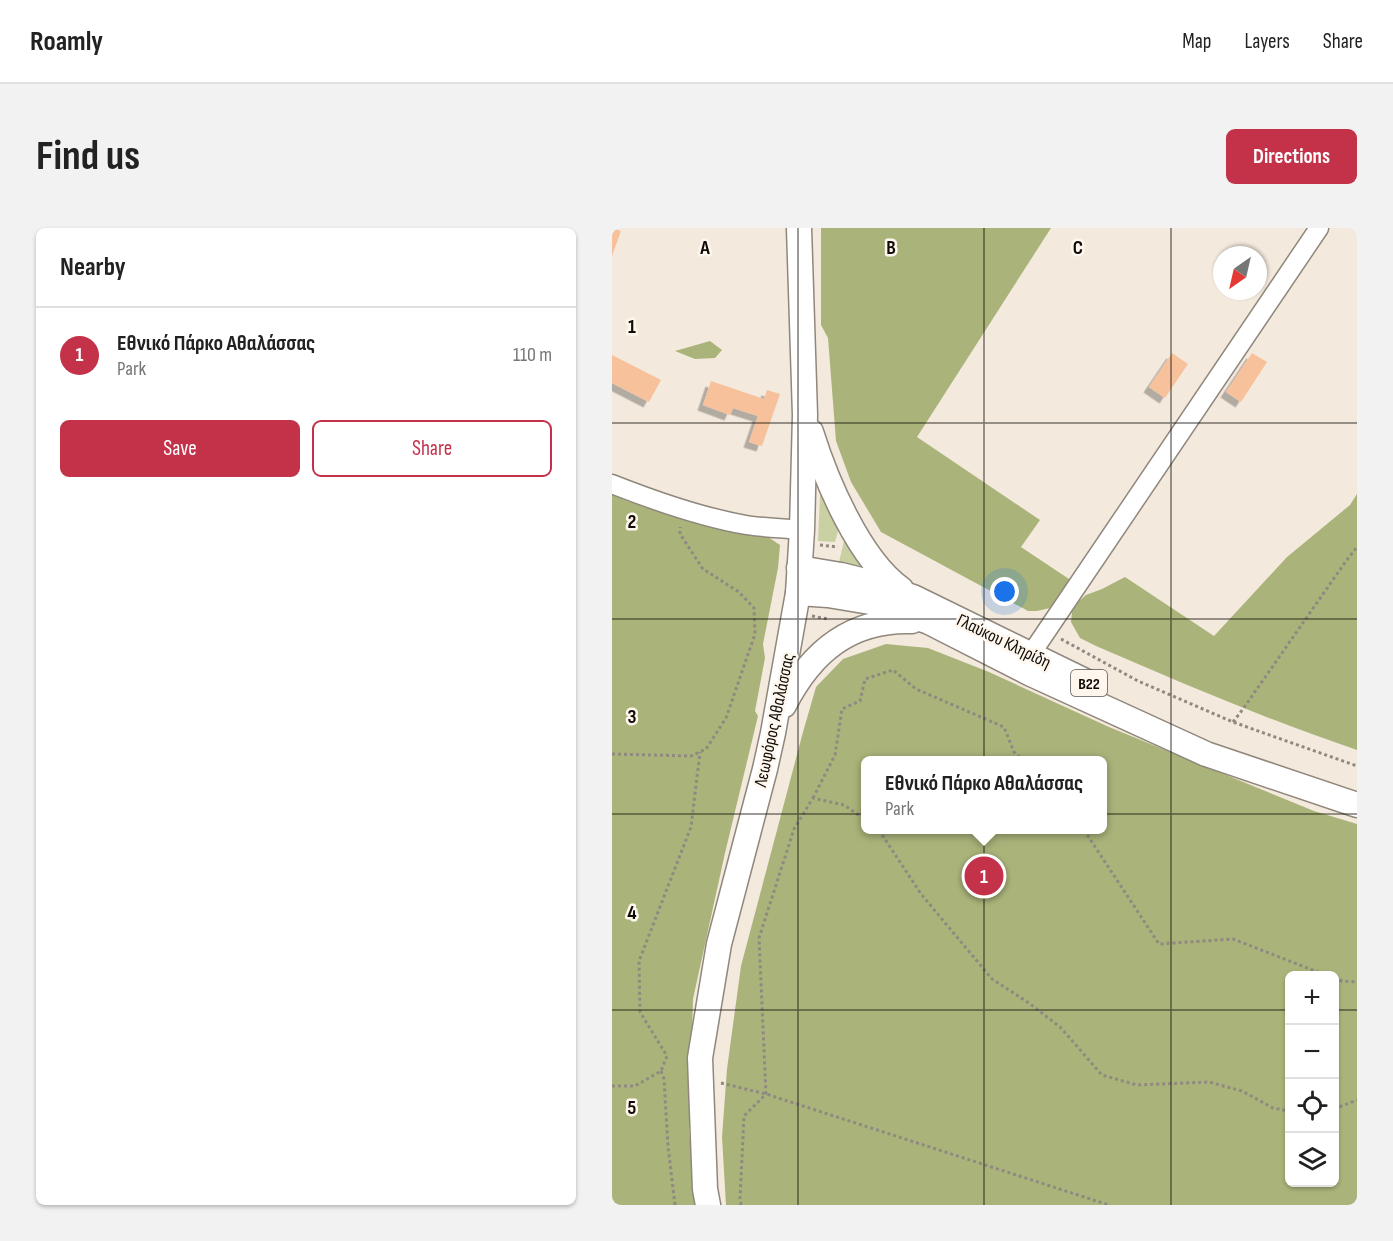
<!DOCTYPE html>
<meta charset="utf-8">
<style>
:root{--surface:#fff;--page:#f2f2f2;--text:#222;--muted:#767676;--line:#e0e0e0;--accent:#c33249}
body{margin:0;font-family:"Sofia Sans Condensed",sans-serif;background:var(--page);color:var(--text)}
.controls{position:absolute;right:18px;bottom:18px;display:grid;overflow:hidden;border-radius:9px;box-shadow:0 2px 4px #0004}
.controls button{width:54px;height:54px;display:grid;place-items:center;padding:0;border:0;border-bottom:2px solid var(--line);background:var(--surface);color:var(--text);font:30px sans-serif}
.compass{position:absolute;left:601px;top:18px;width:54px;height:54px;border-radius:50%;background:var(--surface);box-shadow:0 2px 4px #0004;rotate:214deg}
.you{position:absolute;left:393px;top:364px;width:21px;height:21px;margin:-15px;border:4px solid #fff;border-radius:50%;background:#1a73e8;box-shadow:0 0 0 9px #1a73e833}
.badge{display:grid;place-items:center;width:39px;height:39px;border-radius:50%;background:var(--accent);color:#fff;font-size:20px;font-weight:700}
.pin{position:absolute;translate:-50% -50%;border:3px solid #fff;box-shadow:0 2px 6px #0006}
.popup{position:absolute;left:249px;top:528px;width:246px;height:78px;box-sizing:border-box;display:grid;place-content:center;border-radius:9px;background:var(--surface);filter:drop-shadow(0 2px 4px #0005);font-size:20px;white-space:nowrap;color:var(--muted)}
.popup b{font-size:22px;color:var(--text)}
.popup::after{content:'';position:absolute;left:50%;top:100%;margin-left:-12px;border:12px solid transparent;border-top-color:var(--surface)}
.list{margin:0;padding:0;list-style:none}
h2{display:flex;justify-content:space-between;align-items:center;height:78px;margin:0;padding:0 24px;font-size:26px}
h2 small{font-size:20px;font-weight:400;color:var(--muted)}
.list li{display:grid;grid-template-columns:39px 1fr auto;gap:18px;align-items:center;box-sizing:border-box;height:96px;padding:0 24px;border-top:2px solid var(--line)}
.list b{display:block;font-size:22px;white-space:nowrap}
.list p{margin:0;font-size:20px;white-space:nowrap;color:var(--muted)}
.list em{font-size:20px;font-style:normal;color:var(--muted)}
.actions{display:flex;gap:12px;padding:18px 24px}
.actions a{flex:1;padding:14px 0;border:2px solid var(--accent);border-radius:9px;text-align:center;font-size:21px;color:var(--accent)}
.actions .main{background:var(--accent);color:#fff}
.icon{flex:none;width:33px;height:33px;fill:none;stroke:currentColor;stroke-width:2;stroke-linecap:round;stroke-linejoin:round}
.map{position:relative;flex:none;width:745px;height:977px;overflow:hidden;border-radius:9px}
header{display:flex;align-items:center;gap:36px;box-sizing:border-box;height:84px;padding:0 30px;background:var(--surface);border-bottom:2px solid var(--line)}
header strong{font-size:28px}
nav{display:flex;gap:33px;margin-inline-start:auto;font-size:21px}
.intro{display:flex;align-items:center;justify-content:space-between;box-sizing:border-box;height:144px;padding:0 36px}
h1{margin:0;font-size:42px}
.button{padding:15px 27px;border-radius:9px;background:var(--accent);color:#fff;font-size:21px;font-weight:700}
main{display:flex;gap:36px;padding:0 36px}
aside{flex:1;background:var(--surface);border-radius:9px;box-shadow:0 2px 4px #0004}
.map>svg:first-child{display:block}
.green{fill:#c9d1a3}
.forest{fill:#aab47a;fill-rule:evenodd}
.building{fill:#f7c19c;filter:url(#shadow)}
.lines{fill:none;stroke-linecap:round;stroke-linejoin:round}
.minor-casing{stroke:#90877c;stroke-width:21}
.major-casing{stroke:#90877c;stroke-width:27}
.path{stroke:#908980;stroke-width:3;stroke-dasharray:3 3;stroke-linecap:butt}
.minor{stroke:#fff;stroke-width:18}
.major{stroke:#fff;stroke-width:24}
.grid{fill:none;stroke:#0f0c08;stroke-width:1.5;stroke-opacity:0.55}
.labels{text-anchor:middle;stroke-width:5;stroke-linejoin:round;paint-order:stroke}
.shield{fill:#fff7ed;stroke:#57524d;stroke-width:1.5}
.shield-label{font-size:16px;font-weight:bold;fill:#0f0c08}
.street-label{font-size:18px;fill:#0f0c08;stroke:#fff7ed}
.grid-label{font-size:20px;text-anchor:middle;font-weight:bold;fill:#0f0c08;stroke:#fff7ed;stroke-width:5;stroke-linejoin:round;paint-order:stroke}
</style>
<header>
<strong>Roamly</strong>
<nav><a>Map</a><a>Layers</a><a>Share</a></nav>
</header>
<div class="intro"><h1>Find us</h1><a class="button">Directions</a></div>
<main>
<aside>
<h2>Nearby<small></small></h2>
<ul class="list">
<li><span class="badge">1</span><div><b>Εθνικό Πάρκο Αθαλάσσας</b><p>Park</p></div><em>110 m</em></li>
</ul>
<div class="actions"><a class="main">Save</a><a>Share</a></div>
</aside>
<div class="map">
<svg width="745" height="977" viewBox="0 0 745 977">
<defs>
<filter id="shadow"><feDropShadow dx="-5.5" dy="5.5" stdDeviation="0" flood-color="#0004"/></filter>
</defs>
<rect width="100%" height="100%" fill="#f3e9dd"/>
<g class="green">
<polygon points="210,265 231,300 226,303 223,314 206,313 208,266"/>
<polygon points="233,309 249,334 247,338 245,339 227,334"/>
</g>
<g class="forest">
<polygon points="209,0 439,0 305,209 428,292 409,319 460,353 442,379 425,383 416,383 269,304 239,254 224,213 216,110 209,97"/>
<polygon points="98,113 110,122 103,130 83,131 63,123"/>
<polygon points="0,266 15,273 78,292 124,303 156,309 168,317 166,340 151,416 153,430 143,483 146,488 113,625 81,771 77,903 86,977 0,977"/>
<path d="M 745,266 L 745,522 C 656,492 570,455 484,418 L 468,410 L 459,394 L 460,384 L 464,376 L 474,367 L 490,361 L 513,349 L 602,408 L 675,329 L 738,277 Z"/>
<path d="M 274,416 L 316,420 L 377,444 L 497,499 L 702,583 L 745,596 L 745,977 L 114,977 L 110,909 L 115,841 L 129,738 L 191,504 L 204,459 L 231,431 ZM 254,532 L 490,532 L 490,602 L 254,602 ZM 678,748 L 722,748 L 722,954 L 678,954 Z"/>
</g>
<g class="building">
<polygon points="0,0 9,3 0,28"/>
<polygon points="560,125 576,136 553,170 537,159"/>
<polygon points="640,125 655,134 629,174 614,164"/>
<polygon points="0,127 49,152 37,174 0,155"/>
<polygon points="99,153 152,171 155,162 168,166 150,218 137,214 146,188 121,180 118,187 91,177"/>
</g>
<g class="lines">
<defs>
<g id="minor">
<path d="M 0,256 C 43,273 88,289 134,297 C 153,300 172,300 190,302"/>
<polyline points="419,426 707,0"/>
</g>
<g id="major">
<path d="M 199,204 C 214,252 247,331 289,361"/>
<polyline points="187,340 229,347 257,354 301,369 475,454"/>
<polyline points="186,365 216,367 258,374 317,394 417,445 594,526 745,577"/>
<path d="M 172,477 C 199,424 238,391 300,393"/>
<polyline points="96,977 93,961 88,830 107,716 153,541 161,505 186,365 190,302 193,187 187,0"/>
</g>
</defs>
<use href="#minor" class="minor-casing"/>
<use href="#major" class="major-casing"/>
<g class="path">
<polyline points="208,317 226,319"/>
<polyline points="200,388 216,391"/>
<polyline points="449,411 526,453 621,494 745,538"/>
<polyline points="621,494 631,481 734,333 745,319"/>
<polyline points="0,526 79,528 94,521 114,490 143,406 142,380 127,364 91,341 68,306 68,299"/>
<polyline points="201,570 223,527 230,481 248,473 253,451 281,442 304,461 392,499 402,524 411,532"/>
<polyline points="267,602 309,666 380,751 417,775 448,799 490,847 525,857 597,854 630,863 661,880 678,883"/>
<polyline points="472,602 547,716 621,711 716,748"/>
<polyline points="722,750 730,753 745,754"/>
<polyline points="49,843 52,851 56,918 63,977"/>
<polyline points="109,855 154,866 497,977"/>
<polyline points="0,858 23,858 49,843 55,828 28,784 27,733 79,599 88,524"/>
<polyline points="722,881 745,872"/>
<polyline points="129,977 128,971 132,888 154,866 147,710 182,601 201,570 232,577 254,592"/>
</g>
<use href="#minor" class="minor"/>
<use href="#major" class="major"/>
</g>
<path class="grid" d="M 186,0 L 186,977M 372,0 L 372,977M 559,0 L 559,977M 0,195 L 745,195M 0,391 L 745,391M 0,586 L 745,586M 0,782 L 678,782M 722,782 L 745,782"/>
<g class="labels">
<rect class="shield" x="459" y="442" width="36" height="26" rx="4.5"/>
<g class="shield-label">
<text x="477" y="461">B22</text>
</g>
<g class="street-label">
<text transform="translate(392 413) rotate(26)" y="6">Γλαύκου Κληρίδη</text>
<text transform="translate(162 492) rotate(-78)" y="6">Λεωφόρος Αθαλάσσας</text>
</g>
</g>
<g class="grid-label">
<text x="93" y="26">A</text>
<text x="279" y="26">B</text>
<text x="466" y="26">C</text>
<text x="20" y="105">1</text>
<text x="20" y="300">2</text>
<text x="20" y="495">3</text>
<text x="20" y="691">4</text>
<text x="20" y="886">5</text>
</g>
</svg>
<div class="controls">
<button>+</button>
<button>−</button>
<button><svg class="icon" aria-label="locate" viewBox="0 0 24 24"><circle cx="12" cy="12" r="6"/><path d="M12 2v4M12 18v4M2 12h4M18 12h4"/></svg></button>
<button><svg class="icon" aria-label="layers" viewBox="0 0 24 24"><path d="M12 4l9 5-9 5-9-5zM3 14l9 5 9-5"/></svg></button>
</div>
<svg class="compass" viewBox="-18 -18 36 36"><path d="M0-13l5 13h-10z" fill="#e53935"/><path d="M0 13l5-13h-10z" fill="#767676"/></svg>
<div class="you"></div>
<div class="pin badge" style="left:372px;top:648px">1</div>
<div class="popup"><b>Εθνικό Πάρκο Αθαλάσσας</b>Park</div>
</div>
</main>
